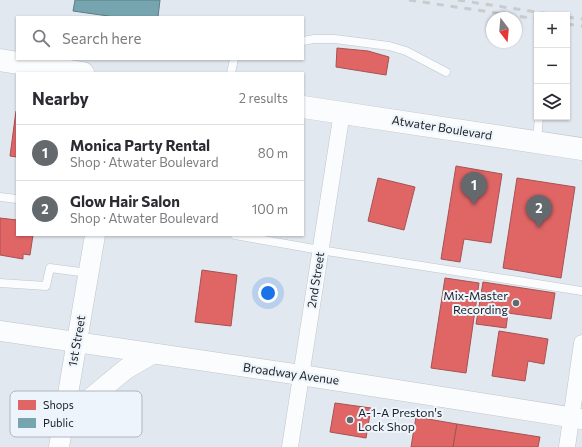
<!DOCTYPE html>
<meta charset="utf-8">
<style>
:root{--surface:#fff;--page:#f7f7f7;--text:#2b2b33;--muted:#7c7c81;--line:#e1e1e2;--accent:#64696e}
body{margin:0;font-family:Commissioner,sans-serif;background:var(--page);color:var(--text)}
.controls{position:absolute;right:12px;top:12px;display:grid;overflow:hidden;border-radius:0px;box-shadow:0 1px 3px #0004}
.controls button{width:36px;height:36px;display:grid;place-items:center;padding:0;border:0;border-bottom:1px solid var(--line);background:var(--surface);color:var(--text);font:20px sans-serif}
.compass{position:absolute;left:486px;top:12px;width:36px;height:36px;border-radius:50%;background:var(--surface);box-shadow:0 1px 3px #0004;rotate:164deg}
.you{position:absolute;left:268px;top:293px;width:14px;height:14px;margin:-10px;border:3px solid #fff;border-radius:50%;background:#1a73e8;box-shadow:0 0 0 6px #1a73e833}
.badge{display:grid;place-items:center;width:26px;height:26px;border-radius:50%;background:var(--accent);color:#fff;font-size:13px;font-weight:700}
.pin{position:absolute;translate:-50% -33px;filter:drop-shadow(0 1px 2px #0008)}
.pin::after{content:'';position:absolute;top:21px;width:14px;height:12px;background:inherit;clip-path:polygon(0 0,100% 0,50% 100%)}
.list{margin:0;padding:0;list-style:none}
h2{display:flex;justify-content:space-between;align-items:center;height:52px;margin:0;padding:0 16px;font-size:17px}
h2 small{font-size:13px;font-weight:400;color:var(--muted)}
.list li{display:grid;grid-template-columns:26px 1fr auto;gap:12px;align-items:center;box-sizing:border-box;height:56px;padding:0 16px;border-top:1px solid var(--line)}
.list b{display:block;font-size:15px;white-space:nowrap}
.list p{margin:0;font-size:13px;white-space:nowrap;color:var(--muted)}
.list em{font-size:13px;font-style:normal;color:var(--muted)}
.icon{flex:none;width:22px;height:22px;fill:none;stroke:currentColor;stroke-width:2;stroke-linecap:round;stroke-linejoin:round}
.map{position:relative;flex:none;width:582px;height:447px;overflow:hidden}
.search{position:absolute;background:var(--surface);box-shadow:0 1px 3px #0004;left:16px;top:16px;width:288px;height:44px;display:flex;align-items:center;gap:10px;box-sizing:border-box;padding:0 14px;border-radius:0px;color:var(--muted);font-size:15px}
.panel{position:absolute;background:var(--surface);box-shadow:0 1px 3px #0004;left:16px;top:72px;width:288px;height:164px;border-radius:0px}
.map>svg:first-child{display:block}
.shops{fill:#e06666;stroke:#a65253}
.public{fill:#76a5af;stroke:#5c7e86}
.lines{fill:none;stroke-linecap:round;stroke-linejoin:round}
.service-casing{stroke:#c0c5ca;stroke-width:9}
.minor-casing{stroke:#c0c5ca;stroke-width:17}
.tertiary-casing{stroke:#c0c5ca;stroke-width:21}
.secondary-casing{stroke:#c0c5ca;stroke-width:23}
.service{stroke:#fbfcfd;stroke-width:8}
.minor{stroke:#fbfcfd;stroke-width:16}
.tertiary{stroke:#fbfcfd;stroke-width:20}
.secondary{stroke:#fbfcfd;stroke-width:22}
.rail{stroke:#c9cbcd;stroke-width:3;stroke-dasharray:7 7;stroke-linecap:butt}
.poi-dot{fill:#64696e;stroke:#edf4fc;stroke-width:1.5}
.labels{text-anchor:middle;stroke-width:4;stroke-linejoin:round;paint-order:stroke}
.street-label{font-size:12px;fill:#202428;stroke:#edf4fc}
.poi-label{font-size:12px;fill:#202428;stroke:#edf4fc;text-anchor:end}
.key{fill:#edf4fc;stroke:#b0b6bc;stroke-width:1}
.key-label{font-size:11px;fill:#202428}
</style>
<div class="map">
<svg width="582" height="447" viewBox="0 0 582 447">
<rect width="100%" height="100%" fill="#e2e8ef"/>
<g class="shops">
<polygon points="337,48 368,51 389,57 386,75 336,67"/>
<polygon points="16,111 17,112 17,157 10,156"/>
<polygon points="456,166 502,174 491,243 464,239 460,262 441,259"/>
<polygon points="378,178 415,187 404,230 368,221"/>
<polygon points="517,178 575,187 561,278 503,268"/>
<polygon points="0,218 17,220 17,235 33,235 30,255 23,254 23,259 0,255"/>
<polygon points="202,270 237,275 231,326 195,322"/>
<polygon points="445,278 479,283 466,373 431,368"/>
<polygon points="483,282 555,293 551,319 508,313 506,328 476,324"/>
<polygon points="499,331 548,339 544,364 528,361 525,381 492,376"/>
<polygon points="335,403 371,408 366,438 330,432"/>
<polygon points="416,417 457,424 453,447 411,447"/>
<polygon points="457,424 540,437 538,447 453,447"/>
</g>
<polygon class="public" points="75,0 160,0 158,17 115,17 73,11"/>
<g class="lines">
<defs>
<g id="service">
<polyline points="303,41 314,39 335,39 389,46 406,51 446,72"/>
<polyline points="231,73 234,59"/>
<polyline points="537,141 539,117"/>
<polyline points="0,197 17,199"/>
<polyline points="235,235 320,250 582,291"/>
<polyline points="0,283 46,286 50,268 88,273"/>
</g>
<g id="minor">
<polyline points="290,447 342,112"/>
<polyline points="567,447 582,343"/>
</g>
<g id="tertiary">
<polyline points="0,331 301,375 582,419"/>
<polyline points="63,421 126,369 152,354"/>
<polyline points="59,447 95,235"/>
</g>
<g id="secondary">
<polyline points="0,60 83,73"/>
<polyline points="303,107 582,149"/>
</g>
</defs>
<use href="#service" class="service-casing"/>
<use href="#minor" class="minor-casing"/>
<use href="#tertiary" class="tertiary-casing"/>
<use href="#secondary" class="secondary-casing"/>
<use href="#service" class="service"/>
<use href="#minor" class="minor"/>
<use href="#tertiary" class="tertiary"/>
<use href="#secondary" class="secondary"/>
<g class="rail">
<polyline points="409,0 537,19"/>
<polyline points="458,0 556,15"/>
<polyline points="567,17 582,19"/>
<polyline points="567,24 582,26"/>
</g>
</g>
<g class="poi-dot">
<circle cx="516" cy="303" r="4"/>
<circle cx="350" cy="420" r="4"/>
</g>
<g class="labels">
<g class="street-label">
<text transform="translate(442 128) rotate(9)" y="4">Atwater Boulevard</text>
<text transform="translate(316 280) rotate(-81)" y="4">2nd Street</text>
<text transform="translate(77 341) rotate(-80)" y="4">1st Street</text>
<text transform="translate(291 374) rotate(8)" y="4">Broadway Avenue</text>
</g>
<g class="poi-label">
<text x="508" y="300">Mix-Master<tspan x="508" dy="14">Recording</tspan></text>
<text x="358" y="417" text-anchor="start">A-1-A Preston's<tspan x="358" dy="14">Lock Shop</tspan></text>
</g>
</g>
<rect x="10" y="391" width="132" height="46" rx="6" class="key"/>
<rect x="18" y="400" width="18" height="10" fill="#e06666"/>
<rect x="18" y="418" width="18" height="10" fill="#76a5af"/>
<g class="key-label">
<text x="43" y="409">Shops</text>
<text x="43" y="427">Public</text>
</g>
</svg>
<div class="controls">
<button>+</button>
<button>−</button>
<button><svg class="icon" aria-label="layers" viewBox="0 0 24 24"><path d="M12 4l9 5-9 5-9-5zM3 14l9 5 9-5"/></svg></button>
</div>
<svg class="compass" viewBox="-18 -18 36 36"><path d="M0-13l5 13h-10z" fill="#e53935"/><path d="M0 13l5-13h-10z" fill="#7c7c81"/></svg>
<div class="you"></div>
<div class="pin badge" style="left:474px;top:205px">1</div>
<div class="pin badge" style="left:539px;top:228px">2</div>
<div class="search"><svg class="icon" aria-label="search" viewBox="0 0 24 24"><circle cx="10" cy="10" r="6"/><path d="M15 15l6 6"/></svg>Search here</div>
<section class="panel">
<h2>Nearby<small>2 results</small></h2>
<ul class="list">
<li><span class="badge">1</span><div><b>Monica Party Rental</b><p>Shop · Atwater Boulevard</p></div><em>80 m</em></li>
<li><span class="badge">2</span><div><b>Glow Hair Salon</b><p>Shop · Atwater Boulevard</p></div><em>100 m</em></li>
</ul>
</section>
</div>
